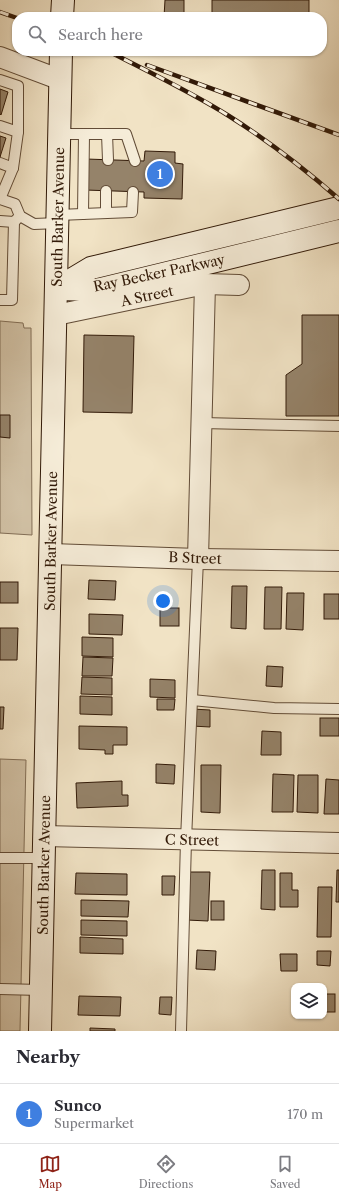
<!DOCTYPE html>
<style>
:root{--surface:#fff;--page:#f2f2f3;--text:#2b2b33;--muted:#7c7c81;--line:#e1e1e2;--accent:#8f2418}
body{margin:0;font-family:"Libre Caslon Text",serif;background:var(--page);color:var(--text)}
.controls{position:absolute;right:12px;bottom:12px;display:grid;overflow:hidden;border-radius:8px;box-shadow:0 1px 3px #0004}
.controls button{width:36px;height:36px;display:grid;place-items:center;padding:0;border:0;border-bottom:1px solid var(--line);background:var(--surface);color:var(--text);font:20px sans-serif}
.you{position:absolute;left:163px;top:601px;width:14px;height:14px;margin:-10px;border:3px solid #fff;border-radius:50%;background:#1a73e8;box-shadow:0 0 0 6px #1a73e833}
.badge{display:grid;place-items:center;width:26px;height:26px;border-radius:50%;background:var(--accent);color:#fff;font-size:13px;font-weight:700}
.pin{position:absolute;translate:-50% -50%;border:2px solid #fff;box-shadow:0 1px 4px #0006}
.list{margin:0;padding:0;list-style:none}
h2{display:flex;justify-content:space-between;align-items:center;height:52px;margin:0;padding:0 16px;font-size:17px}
h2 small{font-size:13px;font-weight:400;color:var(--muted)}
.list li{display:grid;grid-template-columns:26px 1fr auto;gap:12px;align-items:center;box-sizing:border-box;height:60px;padding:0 16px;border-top:1px solid var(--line)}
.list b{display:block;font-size:15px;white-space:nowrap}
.list p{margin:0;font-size:13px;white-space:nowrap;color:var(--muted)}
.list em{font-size:13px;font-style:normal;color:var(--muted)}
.icon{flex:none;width:22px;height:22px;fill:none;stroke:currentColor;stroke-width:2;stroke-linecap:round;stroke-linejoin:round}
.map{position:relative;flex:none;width:339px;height:1031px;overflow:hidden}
.search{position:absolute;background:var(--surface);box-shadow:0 1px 3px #0004;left:12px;right:12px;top:12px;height:44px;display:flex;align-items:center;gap:10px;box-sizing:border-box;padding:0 14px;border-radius:16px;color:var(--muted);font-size:15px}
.sheet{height:112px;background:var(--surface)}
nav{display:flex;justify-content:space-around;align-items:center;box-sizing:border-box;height:56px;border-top:1px solid var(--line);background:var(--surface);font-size:11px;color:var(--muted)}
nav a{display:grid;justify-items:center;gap:2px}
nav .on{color:var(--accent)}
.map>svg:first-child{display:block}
.green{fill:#d1c1a5;stroke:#826e56}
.building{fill:#95836a;stroke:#321a08}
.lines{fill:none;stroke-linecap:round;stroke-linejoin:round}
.lane-casing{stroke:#624c37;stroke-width:12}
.street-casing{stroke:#624c37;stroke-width:22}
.secondary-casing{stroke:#321a08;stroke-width:24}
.lane{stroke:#f6edd9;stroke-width:10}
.street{stroke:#f6edd9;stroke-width:20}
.secondary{stroke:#f6edd9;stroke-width:22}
.rail-casing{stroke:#321a08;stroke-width:4.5}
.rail{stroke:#f6edd9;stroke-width:3;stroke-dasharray:9;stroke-linecap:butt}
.labels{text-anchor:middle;stroke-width:3;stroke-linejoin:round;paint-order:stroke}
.street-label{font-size:14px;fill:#321a08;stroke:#f6edd9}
</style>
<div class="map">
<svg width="339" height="1031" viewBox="0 0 339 1031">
<rect width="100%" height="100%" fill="#f1e3c5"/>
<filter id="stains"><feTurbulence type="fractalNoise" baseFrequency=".005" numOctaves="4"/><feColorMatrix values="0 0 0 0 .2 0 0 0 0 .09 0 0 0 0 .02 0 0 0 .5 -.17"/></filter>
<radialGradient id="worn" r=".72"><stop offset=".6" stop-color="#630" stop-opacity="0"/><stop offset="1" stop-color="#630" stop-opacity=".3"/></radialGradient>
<g class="green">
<polygon points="0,321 23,323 24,328 31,328 32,535 0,533"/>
<polygon points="0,759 26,760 20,1031 0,1031"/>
</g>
<g class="building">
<polygon points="165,0 184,0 184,17 164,17"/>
<rect x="212" y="0" width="97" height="17"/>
<polygon points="211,51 308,51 308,55 211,53"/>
<polygon points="0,89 8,92 1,115 0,114"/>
<polygon points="0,136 6,138 0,157"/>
<polygon points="145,151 175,152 175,163 183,164 182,199 144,198 144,192 85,190 86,159 144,161"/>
<polygon points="302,315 339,315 339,416 286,416 286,375 302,364"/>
<polygon points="84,335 134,336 132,413 83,412"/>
<polygon points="0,415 10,415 10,438 0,437"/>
<polygon points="89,580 116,581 115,600 88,599"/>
<rect x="0" y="582" width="18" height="21"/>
<polygon points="232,586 247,586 246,629 231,628"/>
<polygon points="265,587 282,587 281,629 264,629"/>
<polygon points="287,593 304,593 303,630 286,629"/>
<rect x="324" y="594" width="15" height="25"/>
<rect x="160" y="608" width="19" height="18"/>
<polygon points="89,614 123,615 122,635 89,634"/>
<polygon points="0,628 18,628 17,660 0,660"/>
<polygon points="82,637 113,638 113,657 82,656"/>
<polygon points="83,657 113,658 112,676 82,676"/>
<polygon points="267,666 283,667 282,687 266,686"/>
<polygon points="82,677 112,678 112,695 81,694"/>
<polygon points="150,679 175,680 175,698 150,697"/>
<polygon points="80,696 112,697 112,715 80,714"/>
<polygon points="157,699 175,699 174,710 157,710"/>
<polygon points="0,707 4,707 3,729 0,729"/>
<polygon points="192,709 210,710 210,727 192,726"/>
<rect x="320" y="718" width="19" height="18"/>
<polygon points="79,726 127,727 127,745 113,745 113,754 105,754 105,750 79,749"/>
<polygon points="262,731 281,732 281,755 261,755"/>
<polygon points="156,764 175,765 174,784 156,783"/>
<polygon points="201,765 221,765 220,813 201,812"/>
<polygon points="273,774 294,775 293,812 272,812"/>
<polygon points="298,775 318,775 318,813 297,812"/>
<polygon points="326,779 339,780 339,814 324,814"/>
<polygon points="122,781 122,795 128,795 128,806 77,808 76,783"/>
<polygon points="262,870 275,870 275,910 261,909"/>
<polygon points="337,870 339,870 339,902 336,902"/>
<polygon points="189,872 210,872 208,921 187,920"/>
<polygon points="76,873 127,874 127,895 75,894"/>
<polygon points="280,873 292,873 292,890 298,890 298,907 280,907"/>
<polygon points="162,876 175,876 174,895 162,895"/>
<polygon points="318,887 332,887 331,937 317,937"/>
<polygon points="81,900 129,901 128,917 81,916"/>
<rect x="211" y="901" width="13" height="19"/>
<polygon points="81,920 127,921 127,936 81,935"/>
<polygon points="80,937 123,939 123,954 80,953"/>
<polygon points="197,950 216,951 215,970 196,969"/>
<polygon points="317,951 331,951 330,966 317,965"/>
<polygon points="280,954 297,954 297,971 281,971"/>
<rect x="324" y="994" width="11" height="18"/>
<polygon points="79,996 121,997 120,1016 78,1015"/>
<polygon points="160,997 172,997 171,1015 159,1014"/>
<polygon points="90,1028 115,1029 115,1031 90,1031"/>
</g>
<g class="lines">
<defs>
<g id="lane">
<polyline points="0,80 18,86 18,132"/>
<polyline points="0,126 18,132 13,168"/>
<polyline points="60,134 126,134 135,161"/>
<polyline points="107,134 108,160"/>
<polyline points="0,163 13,168 0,199"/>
<polyline points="0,199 15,204 20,216 34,224 58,223"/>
<polyline points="106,213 106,191"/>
<polyline points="83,214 84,134"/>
<polyline points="58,215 132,212 133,192"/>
<polyline points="0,221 14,222"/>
<polyline points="0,300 12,300 14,222 20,216"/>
<polyline points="202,423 339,426"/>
<polyline points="192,700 274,708 339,709"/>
<polyline points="0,858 44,858"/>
<polyline points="0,989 41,990"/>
<polyline points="181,1031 186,840 198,559"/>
</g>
<g id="street">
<polyline points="0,57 61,80"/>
<polyline points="56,315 205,284 239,285"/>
<polyline points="51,554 198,559 339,561"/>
<polyline points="198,559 205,284"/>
<polyline points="44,836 339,843"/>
</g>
<g id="secondary">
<polyline points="62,17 63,0"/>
<polyline points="56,289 91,268 339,208"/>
<polyline points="56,289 97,290 339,231"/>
<polyline points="40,1031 61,51"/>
</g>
</defs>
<use href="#lane" class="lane-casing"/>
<use href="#street" class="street-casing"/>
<use href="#secondary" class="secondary-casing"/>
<use href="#lane" class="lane"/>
<use href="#street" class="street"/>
<use href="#secondary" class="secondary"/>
<defs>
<g id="rail">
<polyline points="0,12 17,18"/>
<path d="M 108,51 C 149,72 191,92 229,116 C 267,140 306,170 339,199"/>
<polyline points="147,65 339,135"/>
</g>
</defs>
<use href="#rail" class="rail-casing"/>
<use href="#rail" class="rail"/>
</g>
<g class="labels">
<g class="street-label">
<text transform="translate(58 217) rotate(-89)" y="5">South Barker Avenue</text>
<text transform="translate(159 273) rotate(-12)" y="5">Ray Becker Parkway</text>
<text transform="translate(147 296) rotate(-12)" y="5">A Street</text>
<text transform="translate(51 541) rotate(-89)" y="5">South Barker Avenue</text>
<text transform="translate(195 558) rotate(2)" y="5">B Street</text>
<text transform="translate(192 840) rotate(1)" y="5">C Street</text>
<text transform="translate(44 865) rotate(-89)" y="5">South Barker Avenue</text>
</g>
</g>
<rect width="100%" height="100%" filter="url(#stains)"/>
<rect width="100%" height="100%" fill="url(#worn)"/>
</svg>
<div class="controls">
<button><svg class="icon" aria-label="layers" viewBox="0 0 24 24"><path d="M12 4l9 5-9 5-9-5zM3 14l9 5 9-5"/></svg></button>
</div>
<div class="you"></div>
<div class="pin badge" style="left:160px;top:174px;background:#3f7fe0">1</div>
<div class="search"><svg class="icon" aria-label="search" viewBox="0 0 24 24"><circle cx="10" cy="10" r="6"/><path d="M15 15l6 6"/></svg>Search here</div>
</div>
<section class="sheet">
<h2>Nearby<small></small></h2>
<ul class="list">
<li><span class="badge" style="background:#3f7fe0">1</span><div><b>Sunco</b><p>Supermarket</p></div><em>170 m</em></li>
</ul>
</section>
<nav>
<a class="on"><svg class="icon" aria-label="map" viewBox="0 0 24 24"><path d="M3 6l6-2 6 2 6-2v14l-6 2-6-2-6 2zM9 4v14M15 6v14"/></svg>Map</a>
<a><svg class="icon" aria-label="directions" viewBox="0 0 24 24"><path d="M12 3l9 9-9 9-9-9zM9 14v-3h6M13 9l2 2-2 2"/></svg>Directions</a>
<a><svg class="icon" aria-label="saved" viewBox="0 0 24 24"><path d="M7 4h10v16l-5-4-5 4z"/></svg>Saved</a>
</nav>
